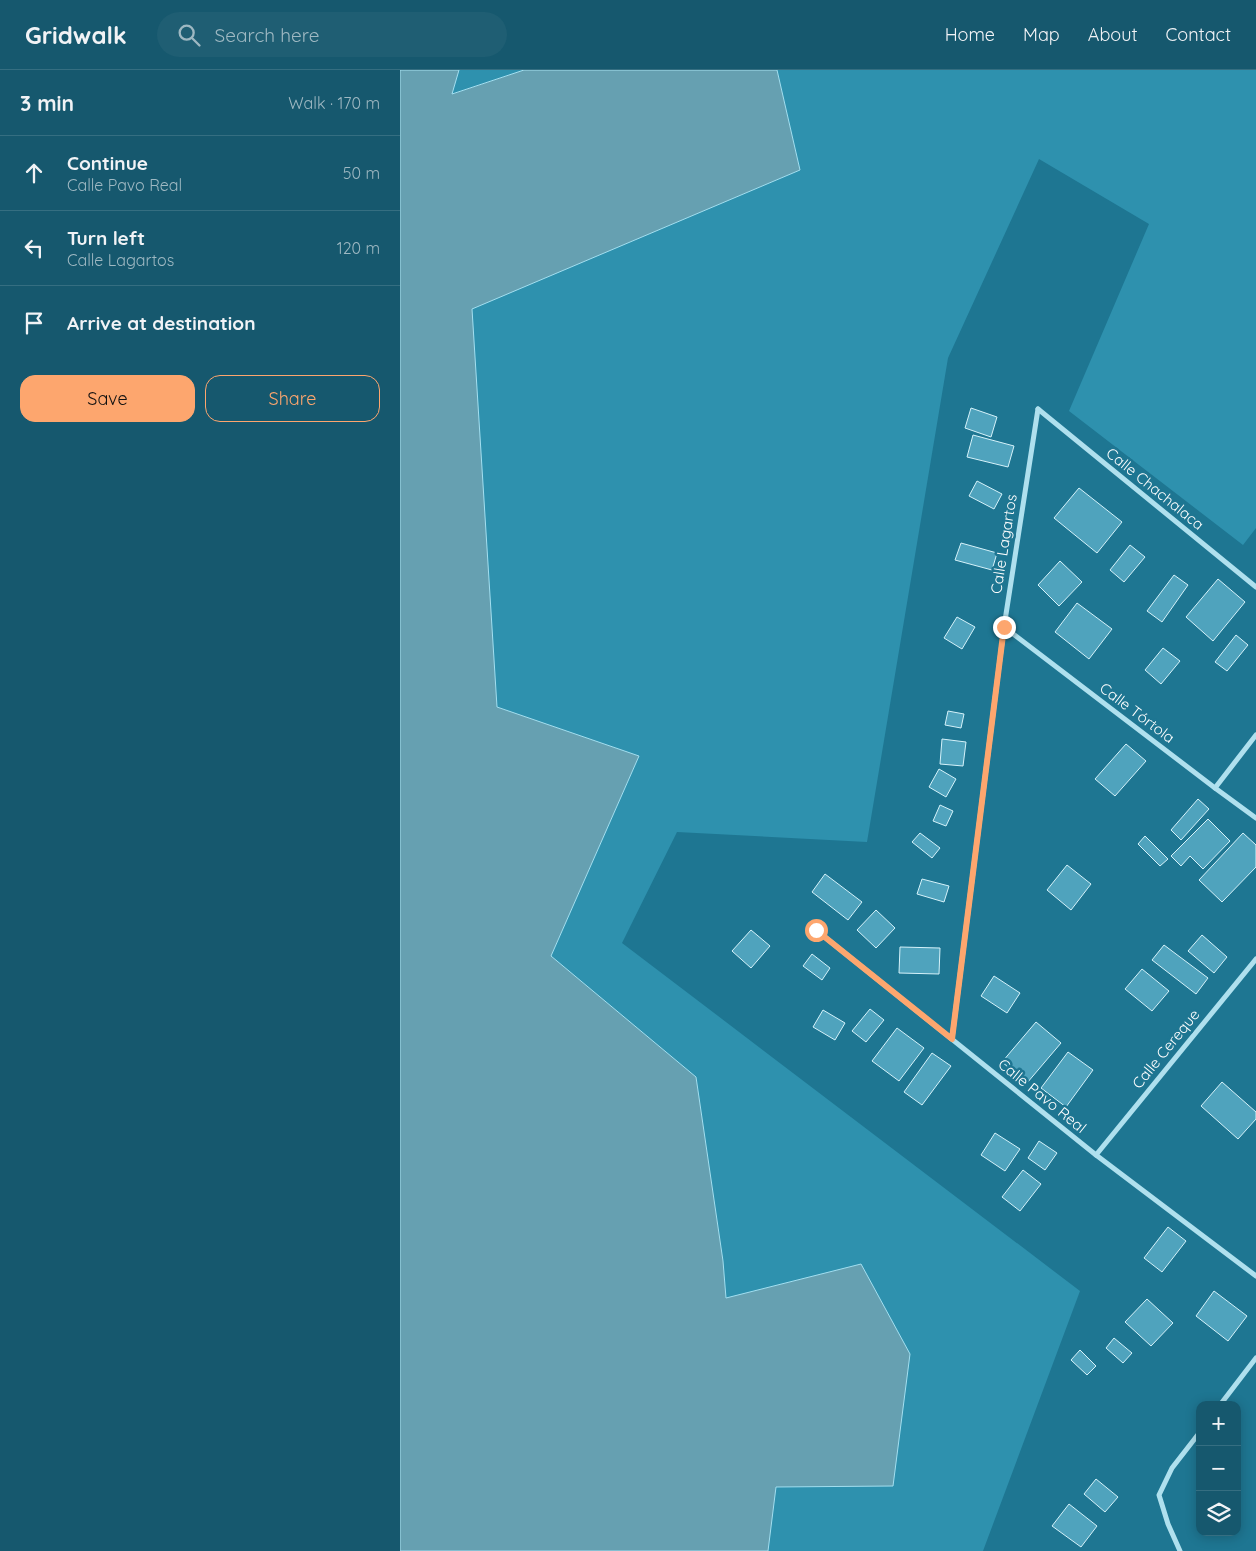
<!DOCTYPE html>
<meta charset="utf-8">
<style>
:root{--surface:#16586e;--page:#1f5e73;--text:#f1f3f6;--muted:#9eb8c2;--line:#356e81;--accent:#fda66e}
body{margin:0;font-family:Quicksand,sans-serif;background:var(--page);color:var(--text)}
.controls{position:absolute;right:15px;bottom:15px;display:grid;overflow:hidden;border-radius:10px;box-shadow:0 2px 12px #0003}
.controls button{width:45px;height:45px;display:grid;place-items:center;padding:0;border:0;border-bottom:1px solid var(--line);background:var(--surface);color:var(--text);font:25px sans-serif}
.stop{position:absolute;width:15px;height:15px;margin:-11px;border:4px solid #fda66e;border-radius:50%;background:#fff}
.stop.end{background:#fda66e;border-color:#fff;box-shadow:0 1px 5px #0008}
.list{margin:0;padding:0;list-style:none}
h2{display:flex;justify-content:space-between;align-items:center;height:65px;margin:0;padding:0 20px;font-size:21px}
h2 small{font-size:16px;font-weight:400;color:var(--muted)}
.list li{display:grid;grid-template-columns:32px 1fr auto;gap:15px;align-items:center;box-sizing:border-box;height:75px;padding:0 20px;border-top:1px solid var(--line)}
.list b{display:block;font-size:19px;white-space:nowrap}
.list p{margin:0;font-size:16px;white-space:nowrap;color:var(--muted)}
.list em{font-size:16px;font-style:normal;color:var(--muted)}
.actions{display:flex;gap:10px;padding:15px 20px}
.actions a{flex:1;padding:11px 0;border:1px solid var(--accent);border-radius:15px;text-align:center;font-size:18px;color:var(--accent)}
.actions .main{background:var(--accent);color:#111}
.icon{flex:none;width:28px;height:28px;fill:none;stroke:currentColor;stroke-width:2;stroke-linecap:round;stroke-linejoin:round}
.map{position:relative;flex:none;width:856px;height:1481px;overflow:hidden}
header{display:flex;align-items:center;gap:30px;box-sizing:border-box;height:70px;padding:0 25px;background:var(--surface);border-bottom:1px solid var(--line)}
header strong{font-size:24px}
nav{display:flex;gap:28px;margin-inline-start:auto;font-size:18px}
.search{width:350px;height:45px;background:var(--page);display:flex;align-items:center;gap:12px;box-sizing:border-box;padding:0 18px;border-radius:28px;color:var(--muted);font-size:19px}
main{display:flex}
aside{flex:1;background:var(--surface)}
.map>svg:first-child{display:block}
.green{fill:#2e91ae}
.water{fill:#66a0b1;stroke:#a3dff0}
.building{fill:#4fa3bd;stroke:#d5f2fa}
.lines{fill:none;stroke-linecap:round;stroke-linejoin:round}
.street{stroke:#afe0ee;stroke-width:5}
.route{stroke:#fda66e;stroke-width:6}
.labels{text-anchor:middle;stroke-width:5;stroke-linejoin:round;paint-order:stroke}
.street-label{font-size:15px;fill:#fff;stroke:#1e7692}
</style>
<header>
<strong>Gridwalk</strong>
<div class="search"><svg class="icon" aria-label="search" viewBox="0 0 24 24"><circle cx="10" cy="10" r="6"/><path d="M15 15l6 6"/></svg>Search here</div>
<nav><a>Home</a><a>Map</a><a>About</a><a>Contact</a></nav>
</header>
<main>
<aside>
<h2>3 min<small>Walk · 170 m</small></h2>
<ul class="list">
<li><svg class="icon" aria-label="ahead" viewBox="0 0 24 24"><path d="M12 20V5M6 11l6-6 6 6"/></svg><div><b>Continue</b><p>Calle Pavo Real</p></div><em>50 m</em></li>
<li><svg class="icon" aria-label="left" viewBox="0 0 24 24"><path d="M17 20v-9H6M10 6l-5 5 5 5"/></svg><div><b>Turn left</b><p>Calle Lagartos</p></div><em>120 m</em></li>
<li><svg class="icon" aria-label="arrive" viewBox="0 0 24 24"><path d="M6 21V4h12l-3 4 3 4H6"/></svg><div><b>Arrive at destination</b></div></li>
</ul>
<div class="actions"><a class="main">Save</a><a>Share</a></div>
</aside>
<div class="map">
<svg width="856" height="1481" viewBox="0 0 856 1481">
<rect width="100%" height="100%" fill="#1e7692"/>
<g class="green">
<polygon points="59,0 124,0 51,24"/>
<polygon points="377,0 856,0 856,458 843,475 669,341 749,154 639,89 548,288 467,772 277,762 222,873 680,1221 583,1481 368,1481 376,1417 461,1194 326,1229 323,1190 296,1007 151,886 239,686 97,637 71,239 400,100"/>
</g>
<polygon class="water" points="0,0 59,0 52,24 124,0 377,0 400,100 72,239 97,637 239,686 151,886 296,1007 323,1191 326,1228 461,1194 510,1284 493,1416 376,1417 368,1481 0,1481"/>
<g class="building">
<polygon points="571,338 597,347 591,367 565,358"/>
<polygon points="573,365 614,376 608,397 567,387"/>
<polygon points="577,411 602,424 594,439 569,426"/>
<polygon points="679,418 722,452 697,483 654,448"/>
<polygon points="561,473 597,483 592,500 555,490"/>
<polygon points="730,475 745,487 724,512 710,500"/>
<polygon points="660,491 682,512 659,536 638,515"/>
<polygon points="774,505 788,515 762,552 747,541"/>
<polygon points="818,509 845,532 813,571 786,547"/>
<polygon points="677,533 712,559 689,589 655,562"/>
<polygon points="557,547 575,557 562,579 544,568"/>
<polygon points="836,565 848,575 827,601 815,592"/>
<polygon points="763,578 780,591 761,614 745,600"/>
<polygon points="548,641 564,644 561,658 545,655"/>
<polygon points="542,669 566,672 563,696 540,694"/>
<polygon points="726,674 746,691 715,726 695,709"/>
<polygon points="539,699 556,709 546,727 529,717"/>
<polygon points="798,729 809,739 781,770 771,760"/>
<polygon points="540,735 553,741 546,756 533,751"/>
<polygon points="808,749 830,771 803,799 790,786 781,796 771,786"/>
<polygon points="520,763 540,778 532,788 512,772"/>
<polygon points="843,763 856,775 856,797 822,832 799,810"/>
<polygon points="745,766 768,789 760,796 738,774"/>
<polygon points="667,795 691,814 671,840 647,820"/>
<polygon points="425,804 462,832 448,850 412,822"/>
<polygon points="522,809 549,816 544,832 517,824"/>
<polygon points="476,840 495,858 476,878 457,860"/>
<polygon points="351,860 370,876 351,898 332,881"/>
<polygon points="802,865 827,887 814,903 788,881"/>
<polygon points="764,875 808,908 796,924 752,890"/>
<polygon points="500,877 540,878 539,904 499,903"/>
<polygon points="412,884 430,898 422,910 403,896"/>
<polygon points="742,899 769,921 752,941 725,919"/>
<polygon points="594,906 620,923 607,943 581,926"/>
<polygon points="470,939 484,950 466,972 452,961"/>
<polygon points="423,940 445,953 435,970 413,957"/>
<polygon points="636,952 661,973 627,1013 602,992"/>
<polygon points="497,958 524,978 499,1011 472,991"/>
<polygon points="668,982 693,1000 666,1037 641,1018"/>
<polygon points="532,983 551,996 522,1035 504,1022"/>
<polygon points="822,1012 856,1042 856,1049 838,1069 801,1036"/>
<polygon points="595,1063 620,1079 605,1101 581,1085"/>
<polygon points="639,1071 657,1083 645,1100 628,1088"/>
<polygon points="623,1100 641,1114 620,1141 602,1127"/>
<polygon points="768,1157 786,1171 762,1202 744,1188"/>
<polygon points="814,1221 847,1246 828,1271 796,1246"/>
<polygon points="747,1229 773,1253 751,1276 725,1252"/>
<polygon points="714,1268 732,1283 723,1293 706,1278"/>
<polygon points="680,1280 696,1296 687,1305 671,1290"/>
<polygon points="696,1409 718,1427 705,1442 684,1424"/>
<polygon points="669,1434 697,1456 681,1477 652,1456"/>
</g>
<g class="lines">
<g class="street">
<polyline points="638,339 856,517"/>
<polyline points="604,557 815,718 856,748"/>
<polyline points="815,718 856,665"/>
<polyline points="416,860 696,1085 856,1206"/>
<polyline points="552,969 604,557 638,339"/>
<polyline points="696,1085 856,889"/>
<polyline points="820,1335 856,1288"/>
<polyline points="780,1481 768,1454 759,1425 772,1398 800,1362"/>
</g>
</g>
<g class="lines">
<polyline class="route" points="416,860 552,969 604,557"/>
</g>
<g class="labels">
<g class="street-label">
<text transform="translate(755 419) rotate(39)" y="5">Calle Chachalaca</text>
<text transform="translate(604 474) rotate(-81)" y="5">Calle Lagartos</text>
<text transform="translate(737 643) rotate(37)" y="5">Calle Tórtola</text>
<text transform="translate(766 979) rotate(-51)" y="5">Calle Cereque</text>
<text transform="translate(642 1026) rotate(39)" y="5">Calle Pavo Real</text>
</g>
</g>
</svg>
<div class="controls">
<button>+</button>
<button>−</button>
<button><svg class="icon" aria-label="layers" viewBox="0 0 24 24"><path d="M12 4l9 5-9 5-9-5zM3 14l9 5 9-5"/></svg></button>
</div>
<div class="stop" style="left:416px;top:860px"></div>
<div class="stop end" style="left:604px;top:557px"></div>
</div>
</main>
